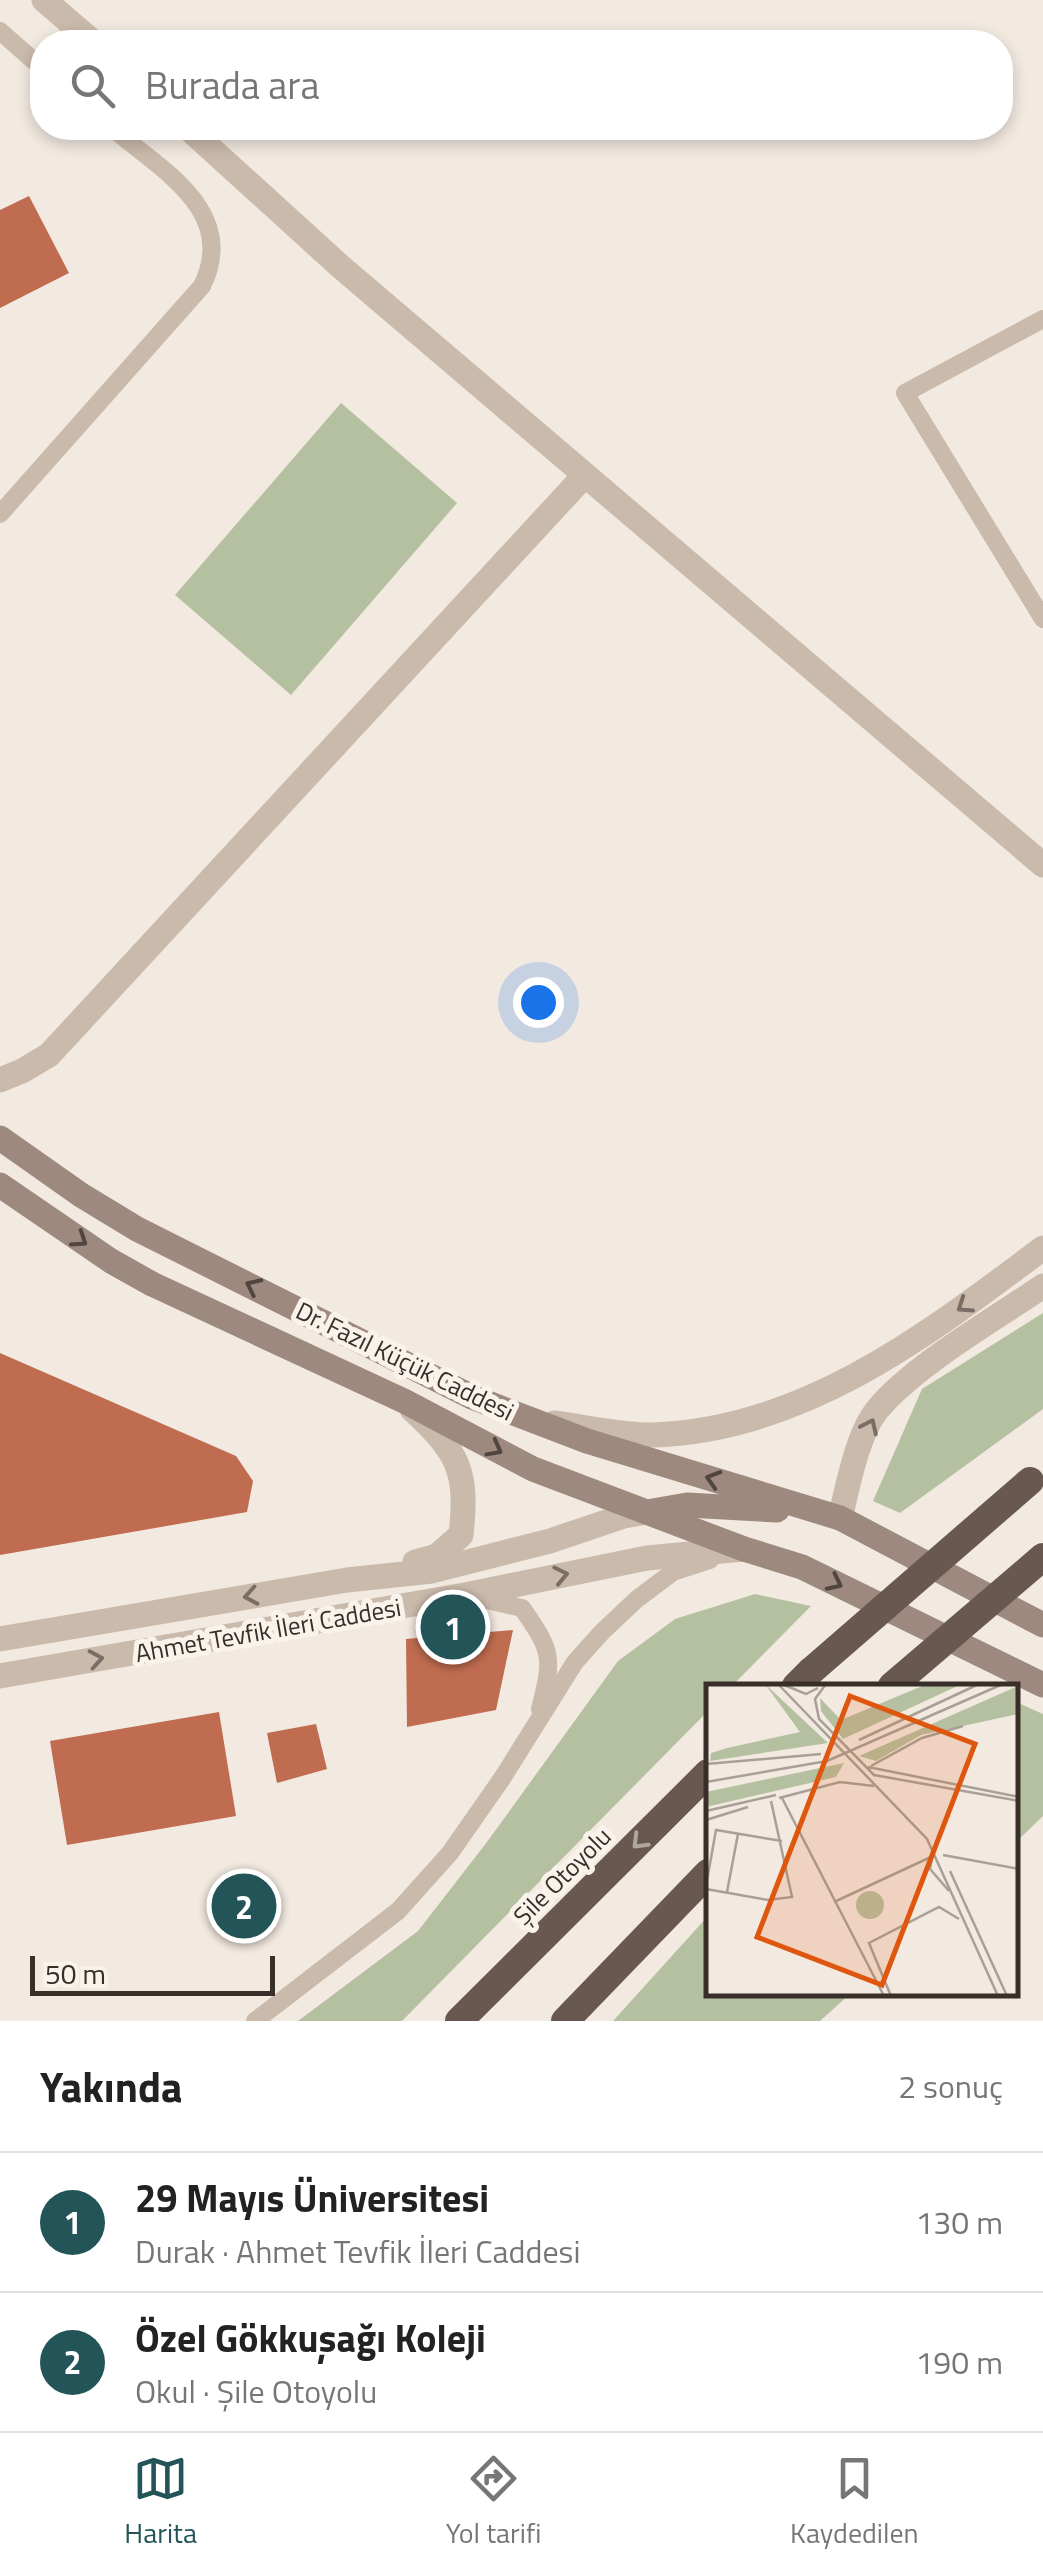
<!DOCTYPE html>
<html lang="tr">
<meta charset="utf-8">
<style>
:root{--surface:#fff;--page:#f2f2f2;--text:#222;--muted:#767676;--line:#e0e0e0;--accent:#225458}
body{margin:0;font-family:"Titillium Web",sans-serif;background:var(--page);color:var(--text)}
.scale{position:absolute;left:30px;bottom:25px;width:245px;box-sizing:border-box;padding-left:10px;border:5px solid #382f2a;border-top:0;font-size:28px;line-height:35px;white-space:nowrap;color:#382f2a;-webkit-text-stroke:8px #f9f3ec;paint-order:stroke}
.you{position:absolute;left:538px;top:1002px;width:35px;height:35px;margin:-25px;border:8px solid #fff;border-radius:50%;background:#1a73e8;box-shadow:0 0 0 15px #1a73e833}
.badge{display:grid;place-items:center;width:65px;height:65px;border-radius:50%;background:var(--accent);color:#fff;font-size:32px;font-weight:700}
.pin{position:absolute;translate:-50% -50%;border:5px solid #fff;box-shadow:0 2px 10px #0006}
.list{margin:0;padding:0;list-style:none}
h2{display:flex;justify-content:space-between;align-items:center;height:130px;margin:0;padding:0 40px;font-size:42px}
h2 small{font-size:32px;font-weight:400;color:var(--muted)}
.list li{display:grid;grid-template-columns:65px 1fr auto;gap:30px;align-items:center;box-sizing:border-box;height:140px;padding:0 40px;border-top:2px solid var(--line)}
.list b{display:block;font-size:38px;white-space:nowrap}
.list p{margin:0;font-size:32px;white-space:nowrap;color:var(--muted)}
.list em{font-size:32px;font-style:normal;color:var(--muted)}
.icon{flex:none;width:55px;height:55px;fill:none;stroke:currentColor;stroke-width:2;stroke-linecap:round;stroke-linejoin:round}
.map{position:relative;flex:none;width:1043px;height:2021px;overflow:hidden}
.search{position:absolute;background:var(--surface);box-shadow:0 5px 15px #0003;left:30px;right:30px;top:30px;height:110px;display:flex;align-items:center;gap:25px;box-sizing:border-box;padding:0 35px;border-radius:40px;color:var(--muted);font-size:38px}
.sheet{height:410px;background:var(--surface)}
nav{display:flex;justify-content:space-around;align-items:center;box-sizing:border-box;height:140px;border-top:2px solid var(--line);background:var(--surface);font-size:28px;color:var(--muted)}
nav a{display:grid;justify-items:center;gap:5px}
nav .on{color:var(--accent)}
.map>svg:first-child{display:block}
.green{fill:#b5c0a0}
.building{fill:#c06c50}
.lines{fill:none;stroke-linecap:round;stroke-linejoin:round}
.service{stroke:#cabaac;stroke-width:18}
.minor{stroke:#cabaac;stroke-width:25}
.tertiary{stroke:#cabaac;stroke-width:25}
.secondary{stroke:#9d897d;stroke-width:25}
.trunk{stroke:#68584f;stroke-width:28}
.trunk-bridge{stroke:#68584f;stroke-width:28}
.oneway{stroke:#51463f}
.oneway2{stroke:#7a6e64}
.oneway3{stroke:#b0a69e}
.labels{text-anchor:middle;stroke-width:10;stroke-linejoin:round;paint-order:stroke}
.street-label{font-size:25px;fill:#382f2a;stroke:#f9f3ec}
.inset-road{fill:none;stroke:#a89f97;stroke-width:2.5}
.view{fill:#df570e;fill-opacity:0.15;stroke:#df570e;stroke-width:5}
.inset-edge{fill:none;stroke:#382f2a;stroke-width:5}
</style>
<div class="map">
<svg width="1043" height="2021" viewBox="0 0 1043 2021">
<rect width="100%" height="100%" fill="#f2e9e0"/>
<g class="green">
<polygon points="341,403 457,503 291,695 175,595"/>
<polygon points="1043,1313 1043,1409 900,1513 873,1501 922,1389"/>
<polygon points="755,1594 811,1606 732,1686 708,1686 708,1711 402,2021 298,2021 418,1931 487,1842 618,1661 675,1619"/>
<polygon points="1016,1702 1043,1714 1043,1816 1016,1842"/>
<polygon points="708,1916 708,1994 850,1994 820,2021 613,2021"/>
</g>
<g class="building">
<polygon points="29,196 69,273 0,308 0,210"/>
<polygon points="0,1353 236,1456 253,1481 247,1512 0,1555"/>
<polygon points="513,1630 496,1710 407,1727 406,1639"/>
<polygon points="219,1712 236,1816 67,1845 50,1741"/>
<polygon points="316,1724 327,1769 277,1783 267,1733"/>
</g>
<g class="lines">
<g class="service">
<polyline points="0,31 42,68"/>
<polyline points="1043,319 905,393 1043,619"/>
<path d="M 0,514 L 202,286 C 239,211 161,170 112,128"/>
<path d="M 474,1597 L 522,1608 C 553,1652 553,1658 540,1709"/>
<polyline points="255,2021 398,1911 450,1853 503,1777 575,1662 602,1632 637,1599 673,1572 710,1560"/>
</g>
<polyline class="minor" points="0,1080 22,1071 49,1055 585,475"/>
<g class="tertiary">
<polyline points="44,0 93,42"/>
<polyline points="188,128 341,267 1043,865"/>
<path d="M 412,1409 C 459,1453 468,1471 461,1535 L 437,1556 L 415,1562"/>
<path d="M 554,1423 C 585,1427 620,1435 652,1435 C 803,1431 927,1335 1043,1248"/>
<path d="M 840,1518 C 848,1486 857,1435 877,1410 C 913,1366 995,1319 1043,1286"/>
<polyline points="0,1639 347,1580 432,1571 550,1541 624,1516 647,1512"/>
<polyline points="0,1676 465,1595 647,1558 744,1549"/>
</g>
<g class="secondary">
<polyline points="0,1138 81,1195 137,1229 472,1397 587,1441 840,1518 1043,1625"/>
<polyline points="0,1185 111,1261 152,1284 404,1401 533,1469 744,1549 802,1567 1043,1685"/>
<polyline points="647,1512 687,1505 777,1510"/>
</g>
<g class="trunk">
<polyline points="796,1686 811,1671"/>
<polyline points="459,2021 708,1773"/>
<polyline points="565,2021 708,1873"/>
</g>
<g class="trunk-bridge">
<polyline points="811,1671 1030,1481"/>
<polyline points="892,1686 1043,1557"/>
</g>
</g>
<defs><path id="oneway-chevron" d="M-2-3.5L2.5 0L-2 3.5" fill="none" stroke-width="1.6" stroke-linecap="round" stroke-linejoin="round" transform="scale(2.5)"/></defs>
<g class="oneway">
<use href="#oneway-chevron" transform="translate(80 1240) rotate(34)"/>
<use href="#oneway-chevron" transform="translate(253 1286) rotate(-154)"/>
<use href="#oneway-chevron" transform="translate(495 1449) rotate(28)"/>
<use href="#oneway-chevron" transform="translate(713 1479) rotate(-163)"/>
<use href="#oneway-chevron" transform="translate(835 1583) rotate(26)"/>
</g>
<g class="oneway2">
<use href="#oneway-chevron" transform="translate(964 1306) rotate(146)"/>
<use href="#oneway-chevron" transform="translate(870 1426) rotate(-65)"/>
<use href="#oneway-chevron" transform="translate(561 1575) rotate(-12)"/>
<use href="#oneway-chevron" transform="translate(251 1596) rotate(170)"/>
<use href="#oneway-chevron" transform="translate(96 1659) rotate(-10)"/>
</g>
<use class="oneway3" href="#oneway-chevron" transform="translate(639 1842) rotate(135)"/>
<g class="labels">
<g class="street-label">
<text transform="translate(405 1361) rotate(26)" y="9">Dr. Fazıl Küçük Caddesi</text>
<text transform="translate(268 1630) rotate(-10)" y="9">Ahmet Tevfik İleri Caddesi</text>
<text transform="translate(562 1876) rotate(-45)" y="9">Şile Otoyolu</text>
</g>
</g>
<g transform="translate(706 1684)">
<rect width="312" height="312" fill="#f2e9e0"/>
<path d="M 59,0 L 122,59 L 4,77 L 5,69 L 21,64 L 94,48 ZM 221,0 L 256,0 L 137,55 L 115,27 L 114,14 L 135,36 ZM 312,2 L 312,30 L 215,51 L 170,77 L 153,72 ZM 138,79 L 130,93 L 0,123 L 0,108 ZM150 221a14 14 0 1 1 28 0a14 14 0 1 1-28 0Z" fill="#b5c0a0"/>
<path class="inset-road" d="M 72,0 L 221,155 L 292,312M 120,0 L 109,15 L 113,35 L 169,92M 78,1 L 100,10 L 112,4M 153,56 L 273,0M 0,80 L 115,70M 165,82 L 216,54 L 257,42M 162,83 L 313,113M 168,91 L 313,117M 0,98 L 121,77 L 297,0M 73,114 L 134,98 L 168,102M 76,114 L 178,312M 0,127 L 70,111M 0,136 L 42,123M 237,171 L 313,185M 226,173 L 224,185 L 243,207M 244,187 L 301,312M 0,202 L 10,146 L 76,157M 0,205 L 62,216 L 86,213 L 65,117M 21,208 L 32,150M 128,218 L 227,172M 185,312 L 163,259 L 233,223 L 253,235"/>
<path class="view" d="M 144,12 L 269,60 L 176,301 L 51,253 Z"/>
<rect width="312" height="312" class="inset-edge"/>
</g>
</svg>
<div class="scale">50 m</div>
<div class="you"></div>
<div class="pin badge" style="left:453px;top:1627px">1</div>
<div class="pin badge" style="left:244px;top:1906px">2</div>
<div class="search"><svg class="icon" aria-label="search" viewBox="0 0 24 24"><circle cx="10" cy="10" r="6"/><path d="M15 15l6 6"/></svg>Burada ara</div>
</div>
<section class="sheet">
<h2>Yakında<small>2 sonuç</small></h2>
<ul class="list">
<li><span class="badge">1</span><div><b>29 Mayıs Üniversitesi</b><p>Durak · Ahmet Tevfik İleri Caddesi</p></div><em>130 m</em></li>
<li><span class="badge">2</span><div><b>Özel Gökkuşağı Koleji</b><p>Okul · Şile Otoyolu</p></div><em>190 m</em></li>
</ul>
</section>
<nav>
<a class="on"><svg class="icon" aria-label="map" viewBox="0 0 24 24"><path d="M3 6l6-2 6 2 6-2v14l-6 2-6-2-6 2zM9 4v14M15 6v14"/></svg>Harita</a>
<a><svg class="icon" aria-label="directions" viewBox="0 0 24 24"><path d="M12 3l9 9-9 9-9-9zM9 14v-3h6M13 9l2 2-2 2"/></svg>Yol tarifi</a>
<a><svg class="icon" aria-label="saved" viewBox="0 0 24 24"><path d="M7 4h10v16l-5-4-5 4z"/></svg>Kaydedilen</a>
</nav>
